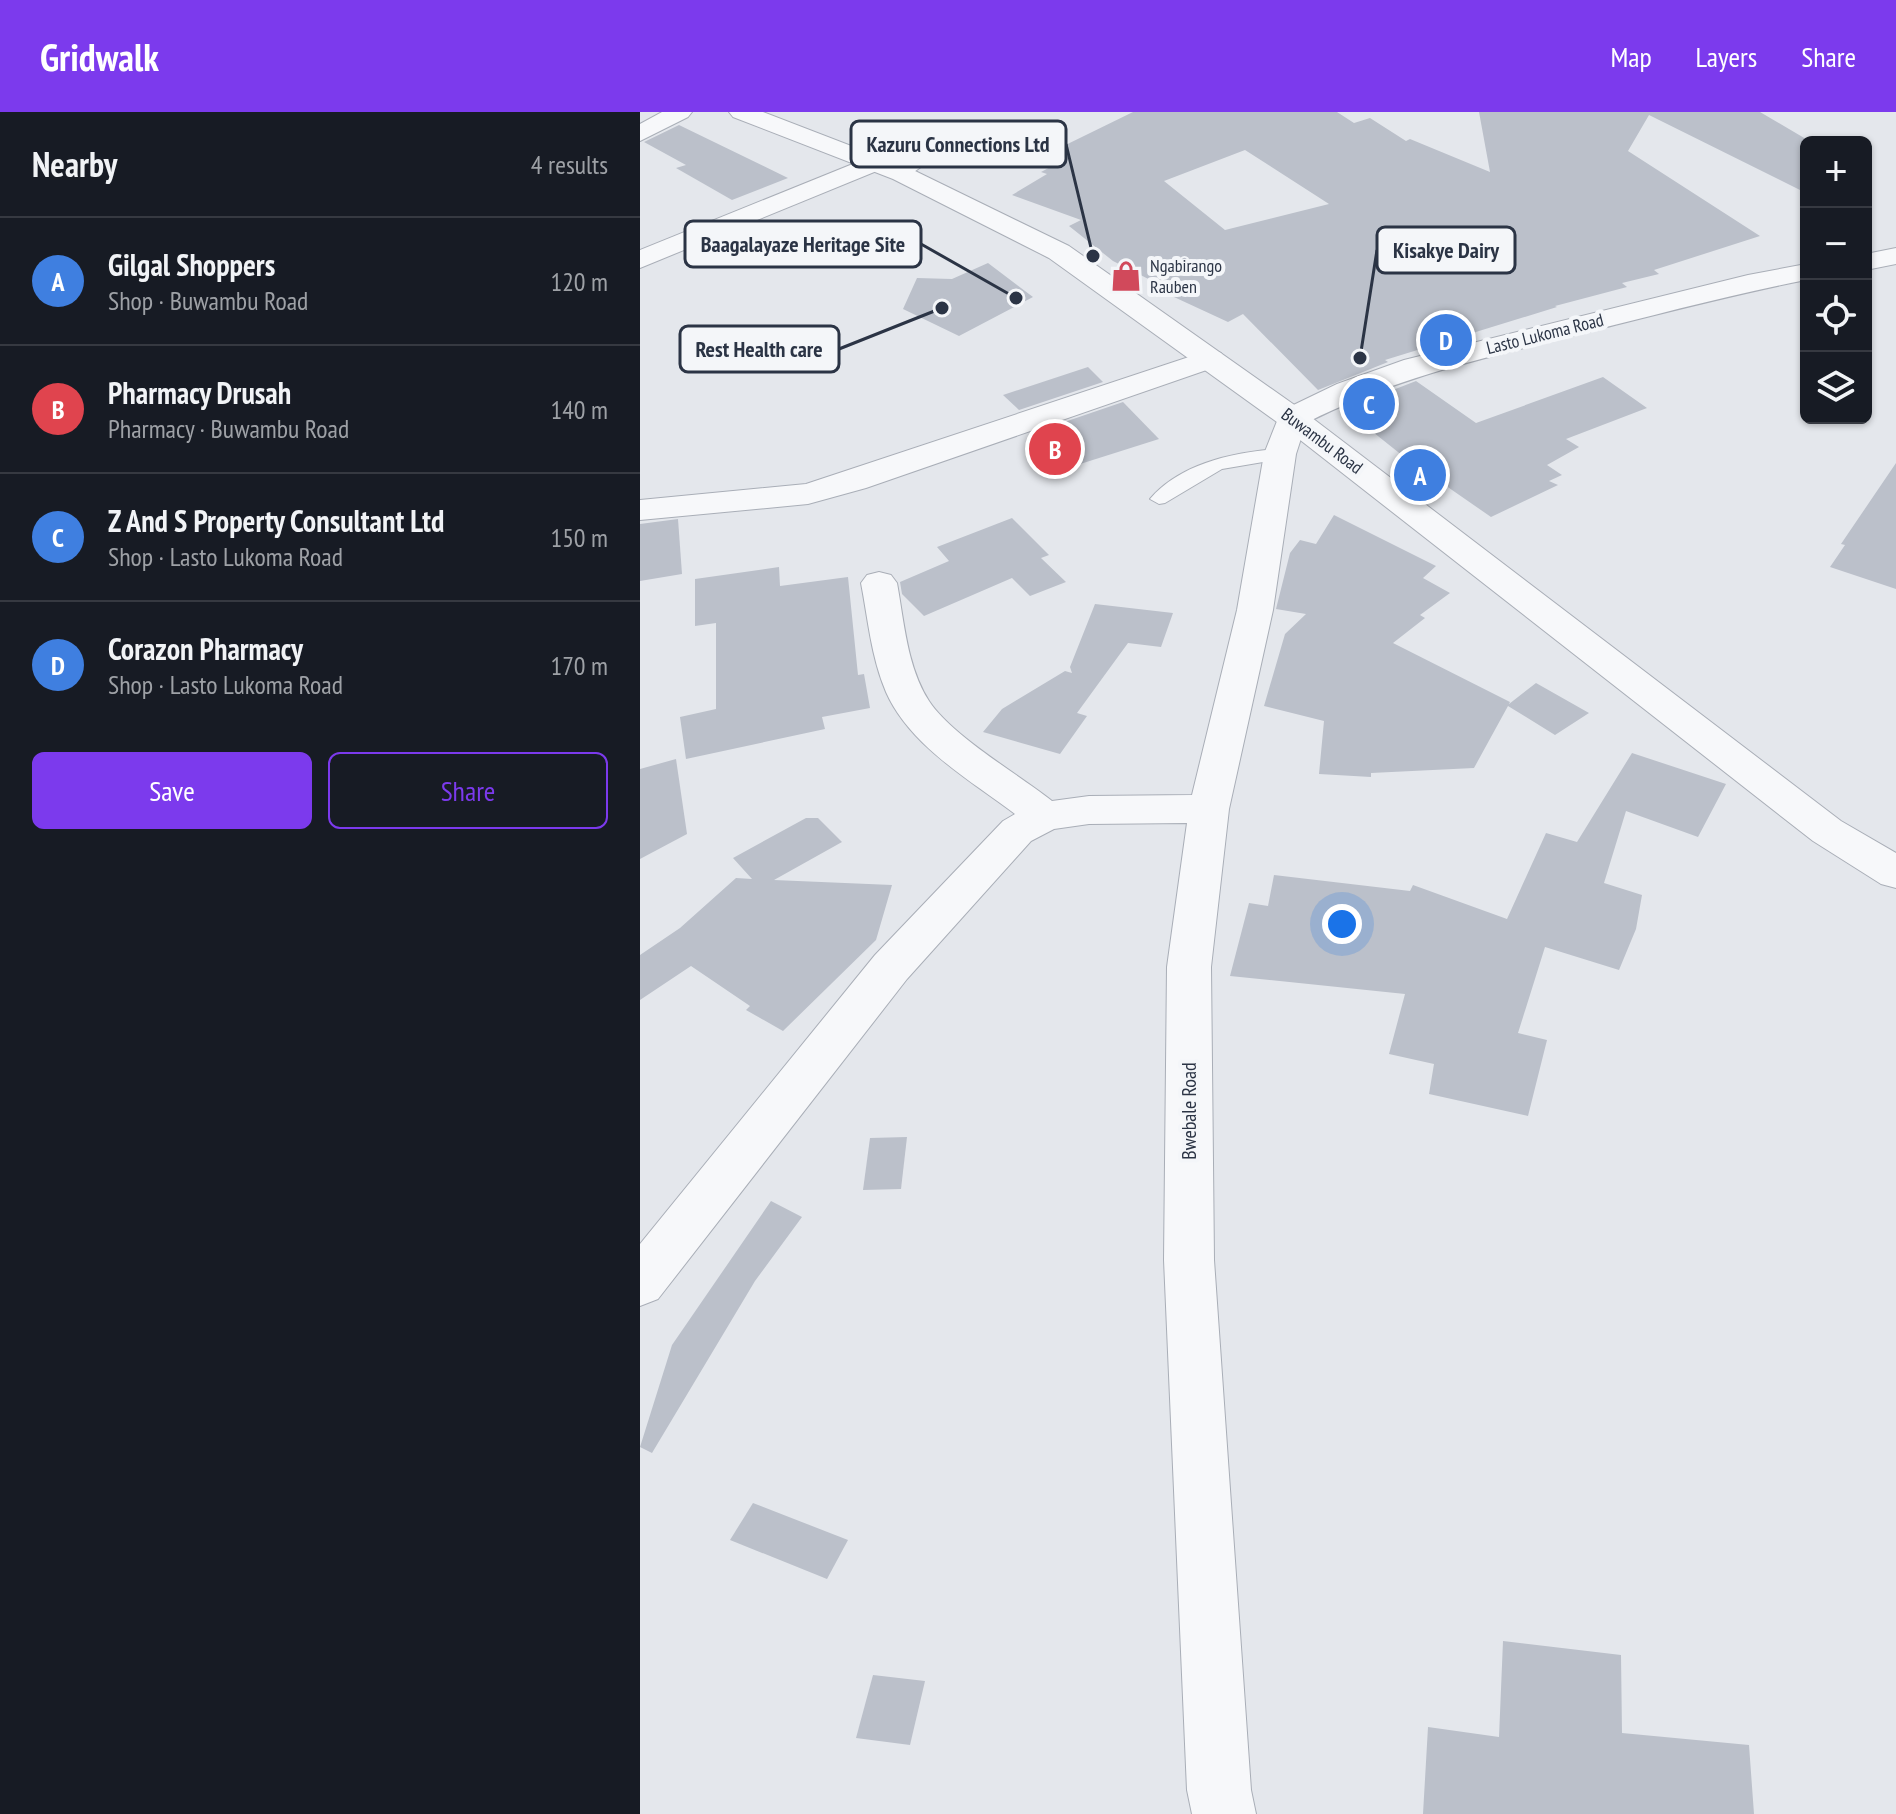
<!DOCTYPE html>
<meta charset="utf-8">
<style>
:root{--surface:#171b24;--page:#20242c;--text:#f1f3f6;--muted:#9ea1a6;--line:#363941;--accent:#7c3aed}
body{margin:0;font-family:"PT Sans Narrow",sans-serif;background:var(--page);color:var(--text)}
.controls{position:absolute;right:24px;top:24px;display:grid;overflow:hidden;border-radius:12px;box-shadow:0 2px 6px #0004}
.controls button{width:72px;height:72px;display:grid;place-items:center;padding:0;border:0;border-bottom:2px solid var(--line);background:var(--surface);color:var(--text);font:40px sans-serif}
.you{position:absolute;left:702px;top:812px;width:28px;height:28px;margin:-20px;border:6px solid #fff;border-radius:50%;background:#1a73e8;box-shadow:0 0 0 12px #1a73e833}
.badge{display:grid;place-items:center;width:52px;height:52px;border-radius:50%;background:var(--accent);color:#fff;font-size:26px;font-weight:700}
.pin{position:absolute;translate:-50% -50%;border:4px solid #fff;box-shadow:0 2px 8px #0006}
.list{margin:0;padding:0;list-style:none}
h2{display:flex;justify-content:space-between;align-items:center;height:104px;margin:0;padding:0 32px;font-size:34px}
h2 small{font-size:26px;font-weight:400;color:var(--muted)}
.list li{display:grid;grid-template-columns:52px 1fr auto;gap:24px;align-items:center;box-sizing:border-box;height:128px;padding:0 32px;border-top:2px solid var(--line)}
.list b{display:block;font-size:30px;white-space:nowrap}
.list p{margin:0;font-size:26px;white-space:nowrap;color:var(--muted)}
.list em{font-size:26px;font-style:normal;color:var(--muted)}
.actions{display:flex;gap:16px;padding:24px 32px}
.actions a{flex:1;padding:18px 0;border:2px solid var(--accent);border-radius:12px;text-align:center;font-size:28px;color:var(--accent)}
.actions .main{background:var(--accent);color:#fff}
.icon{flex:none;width:44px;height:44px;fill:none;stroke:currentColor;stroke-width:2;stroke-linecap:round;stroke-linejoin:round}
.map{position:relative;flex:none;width:1256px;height:1702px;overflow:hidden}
header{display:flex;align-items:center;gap:48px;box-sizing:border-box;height:112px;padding:0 40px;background:var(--accent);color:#fff}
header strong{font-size:38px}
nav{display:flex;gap:44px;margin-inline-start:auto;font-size:28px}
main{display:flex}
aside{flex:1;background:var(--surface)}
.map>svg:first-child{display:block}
.building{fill:#bbc0ca;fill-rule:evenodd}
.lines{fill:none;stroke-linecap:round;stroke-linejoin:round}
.service-casing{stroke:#a9aeb7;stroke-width:2}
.minor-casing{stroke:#a9aeb7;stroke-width:2}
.tertiary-casing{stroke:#a9aeb7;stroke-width:2}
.service{fill:#f7f8fa;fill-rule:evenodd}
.minor{fill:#f7f8fa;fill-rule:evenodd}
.tertiary{fill:#f7f8fa;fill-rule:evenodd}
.labels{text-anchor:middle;stroke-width:8;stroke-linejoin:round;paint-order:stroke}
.far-poi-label{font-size:18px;fill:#2b3445;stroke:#f4f6f9;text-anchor:start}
.far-street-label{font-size:18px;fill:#2b3445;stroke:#f4f6f9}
.street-label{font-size:20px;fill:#2b3445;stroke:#f4f6f9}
.leader{fill:none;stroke:#2b3445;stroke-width:3}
.callout-dot{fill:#2b3445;stroke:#f4f6f9;stroke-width:3}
.callout{fill:#f4f6f9;stroke:#2b3445;stroke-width:3}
.callout-label{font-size:22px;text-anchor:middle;font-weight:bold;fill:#2b3445}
</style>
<header>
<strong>Gridwalk</strong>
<nav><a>Map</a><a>Layers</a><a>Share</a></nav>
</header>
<main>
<aside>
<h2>Nearby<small>4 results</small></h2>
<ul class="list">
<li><span class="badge" style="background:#3f7fe0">A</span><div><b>Gilgal Shoppers</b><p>Shop · Buwambu Road</p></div><em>120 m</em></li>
<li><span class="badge" style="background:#e0444e">B</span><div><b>Pharmacy Drusah</b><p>Pharmacy · Buwambu Road</p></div><em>140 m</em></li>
<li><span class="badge" style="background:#3f7fe0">C</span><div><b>Z And S Property Consultant Ltd</b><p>Shop · Lasto Lukoma Road</p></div><em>150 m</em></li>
<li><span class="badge" style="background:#3f7fe0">D</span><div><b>Corazon Pharmacy</b><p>Shop · Lasto Lukoma Road</p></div><em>170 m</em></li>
</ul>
<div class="actions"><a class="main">Save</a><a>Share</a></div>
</aside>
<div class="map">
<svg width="1256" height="1702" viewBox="0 0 1256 1702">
<rect width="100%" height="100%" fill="#e4e7ec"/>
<g class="building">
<path d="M 493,0 L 697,0 L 714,11 L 730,6 L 766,29 L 770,27 L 850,60 L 839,0 L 1120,0 L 1171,30 L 1166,30 L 1166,81 L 1009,3 L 988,39 L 1120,124 L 1014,158 L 1019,162 L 982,171 L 987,175 L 915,194 L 917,195 L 745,248 L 748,250 L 678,278 L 603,202 L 588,210 L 521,179 L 528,177 L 473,149 L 429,114 L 441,108 L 372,83 L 407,62 L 401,60 L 418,51 L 401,45 ZM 605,38 L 689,92 L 585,118 L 524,69 Z"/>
<polygon points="39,13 148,66 92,88 36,56 46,53 4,30"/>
<polygon points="348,151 393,185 319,224 263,197 277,166 312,167"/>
<polygon points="448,255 463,270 379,298 363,283"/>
<polygon points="963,265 1007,296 926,327 939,335 907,353 922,363 909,369 918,373 851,405 763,344 704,297 776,269 836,311"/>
<polygon points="483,290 519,327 437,353 401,318"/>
<polygon points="1256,351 1256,477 1190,455 1205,433 1201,432"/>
<polygon points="694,403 796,454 783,466 810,481 780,503 785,506 753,531 870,590 869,592 896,571 949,601 915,623 868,594 834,656 731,661 731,665 679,662 684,609 624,594 645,522 666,502 636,497 650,441 660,428 676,432"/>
<polygon points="372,406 409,443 401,446 426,470 390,484 372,466 284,504 262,482 260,470 309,449 297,435"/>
<polygon points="38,407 42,462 0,469 0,412"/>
<polygon points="139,455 140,474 208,465 218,563 224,562 230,596 182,605 185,617 46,647 40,605 76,597 76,511 55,514 55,467"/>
<polygon points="455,492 533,501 521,535 488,531 437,601 447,604 420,642 343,620 362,597 425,559 432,561 430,555"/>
<polygon points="992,641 1086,672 1058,725 986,699 964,771 1002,783 996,817 979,858 905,835 878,921 907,928 888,1004 789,982 794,952 749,942 765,882 590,864 609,791 628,794 634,763 770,779 773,773 867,807 906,721 937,730"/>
<polygon points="36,647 47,722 0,747 0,657"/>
<polygon points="166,706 178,706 202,730 134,768 252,773 236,828 143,919 106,898 110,894 51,854 0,888 0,843 40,816 96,766 112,767 93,746"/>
<polygon points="267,1025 261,1077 223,1078 230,1026"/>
<polygon points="131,1089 162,1105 115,1169 12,1341 0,1335 32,1233"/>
<polygon points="113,1391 208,1428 187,1467 90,1428"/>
<polygon points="863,1529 981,1543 982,1621 1109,1633 1114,1702 783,1702 788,1615 859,1625"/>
<polygon points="233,1563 285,1569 270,1633 216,1626"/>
</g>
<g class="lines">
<defs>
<g id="service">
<polygon points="331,17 343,20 296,44 267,65 255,62 286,38"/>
<path d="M 640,337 L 646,338 L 649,342 L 646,346 L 582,357 L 525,391 L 519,392 L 510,387 C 541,351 595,340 640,337 Z"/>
</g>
<g id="minor">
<polygon points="22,0 52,0 48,5 0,29 0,12"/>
<polygon points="235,43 244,46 248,51 244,56 0,156 0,138"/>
<polygon points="1256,136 1256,152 1226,158 1226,142"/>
<path d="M 1166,152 L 1166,168 C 1090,183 1015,203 939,222 C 841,247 757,265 666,311 L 656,342 L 633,498 L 589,697 L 571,855 L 574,1148 L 611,1678 L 616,1702 L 552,1702 L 547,1678 L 524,1148 L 527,855 L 547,711 L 449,712 L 414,717 L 391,729 L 267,867 L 18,1187 L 0,1194 L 0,1132 L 235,843 L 363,709 L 375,702 C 330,668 270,634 246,580 C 231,545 228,507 221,471 L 227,463 L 239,460 L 251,463 L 257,471 C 264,509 267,555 289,589 C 312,624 378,662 412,689 L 449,684 L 552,683 L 597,498 L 624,342 L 641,299 L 697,272 L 764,248 L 1108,163 Z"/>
<polygon points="570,238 581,241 585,247 581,253 226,376 168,392 0,408 0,388 166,372"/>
</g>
<polygon id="tertiary" points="89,0 123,0 271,57 429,134 663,299 1201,709 1256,741 1256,776 1241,772 1173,729 641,313 409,146 253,67 93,5"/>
</defs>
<use href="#service" class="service-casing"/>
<use href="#minor" class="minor-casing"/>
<use href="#tertiary" class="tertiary-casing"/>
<use href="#service" class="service"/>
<use href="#minor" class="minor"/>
<use href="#tertiary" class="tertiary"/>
</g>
<defs>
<symbol id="shop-bare" viewBox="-9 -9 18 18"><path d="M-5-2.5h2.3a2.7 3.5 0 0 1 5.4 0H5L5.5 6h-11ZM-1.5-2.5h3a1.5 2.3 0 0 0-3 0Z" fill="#d1495b" stroke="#f4f6f9" stroke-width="2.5" paint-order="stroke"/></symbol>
</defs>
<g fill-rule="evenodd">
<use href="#shop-bare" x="464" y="142" width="44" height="44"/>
</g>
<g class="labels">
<g class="far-poi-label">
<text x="510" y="160">Ngabirango<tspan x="510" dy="21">Rauben</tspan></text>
</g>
<g class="far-street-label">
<text transform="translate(905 222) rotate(-14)" y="6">Lasto Lukoma Road</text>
<text transform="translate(682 329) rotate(37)" y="6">Buwambu Road</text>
</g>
<g class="street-label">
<text transform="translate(549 999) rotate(-90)" y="7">Bwebale Road</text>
</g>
</g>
<path class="leader" d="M453 144L426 32M376 186L281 132M720 246L737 138M302 196L199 237"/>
<g class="callout-dot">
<circle cx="453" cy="144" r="8"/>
<circle cx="376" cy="186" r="8"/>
<circle cx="720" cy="246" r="8"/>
<circle cx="302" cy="196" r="8"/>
</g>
<g class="callout">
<rect x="211" y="9" width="215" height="46" rx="8"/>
<rect x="45" y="109" width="236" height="46" rx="8"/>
<rect x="737" y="115" width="138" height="46" rx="8"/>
<rect x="40" y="214" width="159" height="46" rx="8"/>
</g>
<g class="callout-label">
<text x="318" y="40">Kazuru Connections Ltd</text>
<text x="163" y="140">Baagalayaze Heritage Site</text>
<text x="806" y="146">Kisakye Dairy</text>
<text x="119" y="245">Rest Health care</text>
</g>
</svg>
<div class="controls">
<button>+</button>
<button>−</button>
<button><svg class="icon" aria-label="locate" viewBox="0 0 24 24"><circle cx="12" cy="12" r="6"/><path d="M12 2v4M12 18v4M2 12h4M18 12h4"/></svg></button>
<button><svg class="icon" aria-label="layers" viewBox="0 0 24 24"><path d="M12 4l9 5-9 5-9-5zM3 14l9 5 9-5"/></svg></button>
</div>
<div class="you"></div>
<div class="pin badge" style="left:780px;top:363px;background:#3f7fe0">A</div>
<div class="pin badge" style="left:415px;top:337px;background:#e0444e">B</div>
<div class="pin badge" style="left:729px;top:292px;background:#3f7fe0">C</div>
<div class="pin badge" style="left:806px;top:228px;background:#3f7fe0">D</div>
</div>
</main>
